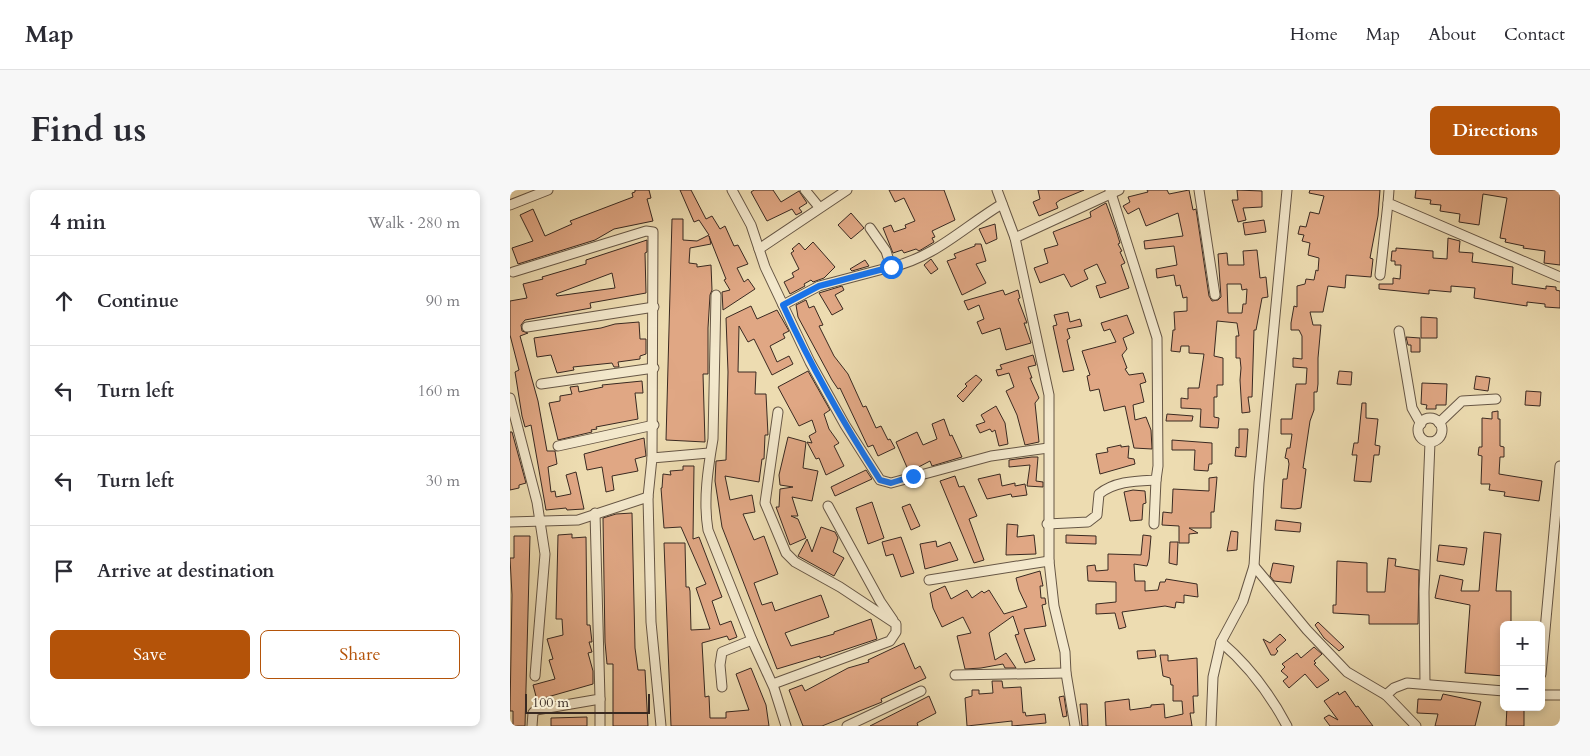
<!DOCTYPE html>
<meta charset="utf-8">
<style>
:root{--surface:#fff;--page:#f7f7f7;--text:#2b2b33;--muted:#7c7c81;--line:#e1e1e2;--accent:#b45309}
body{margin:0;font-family:Cardo,serif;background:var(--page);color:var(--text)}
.controls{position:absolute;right:15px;bottom:15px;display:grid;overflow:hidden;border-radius:8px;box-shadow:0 2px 8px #0003}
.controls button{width:45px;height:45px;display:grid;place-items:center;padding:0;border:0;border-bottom:1px solid var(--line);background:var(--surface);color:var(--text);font:25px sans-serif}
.scale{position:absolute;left:15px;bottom:12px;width:125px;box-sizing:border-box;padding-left:5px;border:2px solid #392921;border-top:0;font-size:14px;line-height:18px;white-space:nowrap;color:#392921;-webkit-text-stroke:4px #f3e8cc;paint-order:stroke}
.stop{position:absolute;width:15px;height:15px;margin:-11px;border:4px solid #1a73e8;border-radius:50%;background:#fff}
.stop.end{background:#1a73e8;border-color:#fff;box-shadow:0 1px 5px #0008}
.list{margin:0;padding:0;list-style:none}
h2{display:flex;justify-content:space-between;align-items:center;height:65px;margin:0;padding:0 20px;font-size:21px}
h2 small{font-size:16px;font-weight:400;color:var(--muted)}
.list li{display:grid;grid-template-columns:32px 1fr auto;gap:15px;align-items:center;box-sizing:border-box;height:90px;padding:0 20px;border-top:1px solid var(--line)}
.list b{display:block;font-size:19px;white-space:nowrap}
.list em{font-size:16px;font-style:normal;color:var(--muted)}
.actions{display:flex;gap:10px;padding:15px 20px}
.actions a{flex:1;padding:11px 0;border:1px solid var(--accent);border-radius:8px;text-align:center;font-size:18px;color:var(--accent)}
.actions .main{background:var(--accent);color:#fff}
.icon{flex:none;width:28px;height:28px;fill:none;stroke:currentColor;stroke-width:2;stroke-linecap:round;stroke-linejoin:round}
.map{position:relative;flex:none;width:1050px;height:536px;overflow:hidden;border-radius:8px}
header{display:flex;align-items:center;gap:30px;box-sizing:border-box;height:70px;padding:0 25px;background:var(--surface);border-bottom:1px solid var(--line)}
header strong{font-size:24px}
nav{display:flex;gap:28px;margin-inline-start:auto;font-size:18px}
.intro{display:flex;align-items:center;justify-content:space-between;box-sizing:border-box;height:120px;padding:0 30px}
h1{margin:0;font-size:35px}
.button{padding:12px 22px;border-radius:8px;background:var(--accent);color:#fff;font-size:18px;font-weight:700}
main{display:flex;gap:30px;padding:0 30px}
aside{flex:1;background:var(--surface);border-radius:8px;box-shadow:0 2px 8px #0003}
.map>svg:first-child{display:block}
.building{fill:#e0a784;stroke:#392921;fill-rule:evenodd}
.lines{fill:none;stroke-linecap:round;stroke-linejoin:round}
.minor-casing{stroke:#665645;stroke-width:11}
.minor{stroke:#f3e8cc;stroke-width:9}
.route{stroke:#1a73e8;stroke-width:6}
</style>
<header>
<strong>Map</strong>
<nav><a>Home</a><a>Map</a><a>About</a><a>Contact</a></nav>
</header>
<div class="intro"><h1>Find us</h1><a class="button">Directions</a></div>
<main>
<aside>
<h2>4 min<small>Walk · 280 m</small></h2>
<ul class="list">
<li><svg class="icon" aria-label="ahead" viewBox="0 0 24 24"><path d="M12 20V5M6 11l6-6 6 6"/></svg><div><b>Continue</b></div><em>90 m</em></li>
<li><svg class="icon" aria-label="left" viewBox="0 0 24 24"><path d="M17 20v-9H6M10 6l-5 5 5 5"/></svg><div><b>Turn left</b></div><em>160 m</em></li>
<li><svg class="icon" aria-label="left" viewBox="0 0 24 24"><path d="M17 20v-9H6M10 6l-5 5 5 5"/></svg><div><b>Turn left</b></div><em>30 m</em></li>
<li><svg class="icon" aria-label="arrive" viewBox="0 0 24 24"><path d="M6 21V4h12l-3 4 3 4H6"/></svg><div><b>Arrive at destination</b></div></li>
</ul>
<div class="actions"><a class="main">Save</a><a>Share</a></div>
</aside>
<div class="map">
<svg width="1050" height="536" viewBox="0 0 1050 536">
<rect width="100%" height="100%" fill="#eddcb1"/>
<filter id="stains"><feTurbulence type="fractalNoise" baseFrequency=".004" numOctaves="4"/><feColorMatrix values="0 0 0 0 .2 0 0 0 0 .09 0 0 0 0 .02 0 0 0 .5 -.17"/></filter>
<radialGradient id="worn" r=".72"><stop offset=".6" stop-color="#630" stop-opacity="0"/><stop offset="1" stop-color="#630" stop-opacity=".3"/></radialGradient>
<g class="building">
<polygon points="125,0 139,0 141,8 137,9 143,31 104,39 85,50 8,74 2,58 23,51 10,25 23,19 35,46 62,34 60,31 123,7 122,3 125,2"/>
<polygon points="170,0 181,0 196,29 202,26 210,39 215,36 224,56 228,55 238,74 227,78 234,92 238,89 245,99 213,120 212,102 220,100 214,90 216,89 199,46 201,54 180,58 179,73 187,74 187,77 201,75 202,100 200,105 198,138 198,184 193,184 195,252 156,250 162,29 173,29 173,50 187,51 199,45 189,30 184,32"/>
<polygon points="244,0 263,0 271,12 289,1 297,13 289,18 292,22 286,25 282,19 257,31 241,2"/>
<polygon points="379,0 434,0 445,30 422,41 425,47 422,48 424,52 409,61 406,59 394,63 392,60 383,63 373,38 381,35 384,42 396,38 395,35 405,31 394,8 385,12"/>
<polygon points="528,0 574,0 550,10 546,13 548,18 529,26 523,12 530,9"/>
<path d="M 637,0 L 657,0 L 659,4 L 679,0 L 683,20 L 686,19 L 699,106 L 702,111 L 708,110 L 711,107 L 708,64 L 717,63 L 718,75 L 734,75 L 733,61 L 747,60 L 750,88 L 756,87 L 758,107 L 752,108 L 746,140 L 744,140 L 742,207 L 738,207 L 740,222 L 732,223 L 730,190 L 731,178 L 730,168 L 726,168 L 726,146 L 729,146 L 727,133 L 707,131 L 704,166 L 713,168 L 713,195 L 707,195 L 707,207 L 704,207 L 704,227 L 709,228 L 708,238 L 690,237 L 691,219 L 671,218 L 671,208 L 678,209 L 678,198 L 689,198 L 694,164 L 679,163 L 679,156 L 671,156 L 670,162 L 661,161 L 663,140 L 665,140 L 664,122 L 677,121 L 677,107 L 673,108 L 670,95 L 666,96 L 664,85 L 647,88 L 646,79 L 667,75 L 664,56 L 635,59 L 634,51 L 673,46 L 668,23 L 636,36 L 629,18 L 618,24 L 613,16 L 620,12 L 618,7 L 638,2 ZM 717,94 L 731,94 L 732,100 L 737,99 L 736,114 L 733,114 L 732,123 L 718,123 Z"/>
<polygon points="727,0 752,1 752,17 733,18 736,30 728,32 722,10 728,10"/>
<polygon points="800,0 870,0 868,26 860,68 863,69 861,87 836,85 835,98 818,96 813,122 800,122 803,135 811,135 808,168 808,194 807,202 804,202 804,220 800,231 793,278 796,279 791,318 785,319 771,318 773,289 777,289 779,274 778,269 775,268 777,258 780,258 782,244 771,244 771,229 782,229 786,194 796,194 797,178 783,177 783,168 792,169 792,146 789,140 781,140 781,133 784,116 787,117 787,96 795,94 796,89 804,90 806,80 808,81 809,68 798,65 800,53 792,51 794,45 788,44 790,36 796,37 800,22 809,24 814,6 799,3"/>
<polygon points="906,0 1050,0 1050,75 1034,73 1035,61 1013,58 1014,56 995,52 996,49 990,48 997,8 973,4 969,35 949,32 950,24 930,21 931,15 920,14 921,10 905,8"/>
<polygon points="596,13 606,40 610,53 608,54 612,61 610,62 615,73 611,75 619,98 590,108 586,96 596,93 587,74 574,80 578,89 561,97 554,84 530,93 524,78 538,73 534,59 548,55 543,42 581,27 580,22"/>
<polygon points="341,23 354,38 341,49 328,35"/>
<polygon points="754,30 756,42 735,45 733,33"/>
<polygon points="485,34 487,49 476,54 469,39"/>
<polygon points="938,48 950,51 949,62 963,63 962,72 1003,77 1002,94 1036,99 1036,96 1046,97 1046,100 1050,101 1050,118 1035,117 1035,114 1017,112 1017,116 964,108 965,98 941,96 941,102 919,100 919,104 869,99 869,94 883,94 883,88 890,89 891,75 885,75 885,71 881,71 882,61 886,61 886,58 923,61 923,68 937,69"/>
<path d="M 137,50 L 137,62 L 135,63 L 136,103 L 80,113 L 81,118 L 15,130 L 11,135 L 12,141 L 18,143 L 10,146 L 28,211 L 37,261 L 45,261 L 47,274 L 38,277 L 41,302 L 45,301 L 46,307 L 61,304 L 56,285 L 66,282 L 74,319 L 57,320 L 56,318 L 36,320 L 21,235 L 15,237 L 12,226 L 5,182 L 9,180 L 0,145 L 0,111 L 17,108 L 13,94 L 33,89 L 32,87 L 76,74 L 76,70 ZM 102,83 L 105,98 L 47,106 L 46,104 Z"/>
<polygon points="303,52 325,77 314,88 303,92 301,90 294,94 295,96 280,104 274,92 284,87 282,83 289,79 281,63 284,61 282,59 289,53 295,60"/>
<polygon points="465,54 471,54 476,71 466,74 476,93 452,105 437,71 446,68 444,64 465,56"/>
<polygon points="421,69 428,79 421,84 414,75"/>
<polygon points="355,70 359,76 342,81 340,79"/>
<polygon points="332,96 334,100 325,105 333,119 322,125 309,103"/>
<polygon points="493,100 495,105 508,100 510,108 508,109 517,133 514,133 521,153 496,160 490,138 472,144 467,132 474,129 469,115 458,120 454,111"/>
<polygon points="296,110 299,118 304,116 313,135 309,136 324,166 338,184 353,217 356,216 366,238 371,236 378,250 380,249 385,258 368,266 363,255 358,257 330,198 328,199 322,190 288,127 286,115"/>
<polygon points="241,116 247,129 267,120 279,141 273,144 275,148 260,156 267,172 279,166 283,174 262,185 244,149 238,152 229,136 228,182 246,182 245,204 256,204 258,245 255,245 254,269 252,269 249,292 215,286 220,310 242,305 245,322 233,324 244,350 254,346 268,384 244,393 252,415 262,412 265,421 311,405 319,427 275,443 281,456 324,444 324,442 361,429 367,449 310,468 310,466 267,479 212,337 205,291 206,271 216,270 218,182 216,128"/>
<polygon points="558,122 560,132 570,129 572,136 557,139 560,148 557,150 564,180 553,182 543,136 547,135 544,125"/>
<polygon points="617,125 624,143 613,148 617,159 612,165 617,178 615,179 619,185 633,183 636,192 630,194 634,212 623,215 625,230 636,227 641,240 642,259 624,258 615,216 594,221 589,199 580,201 577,186 580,185 572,161 606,152 600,139 594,141 591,133"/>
<polygon points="911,127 927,128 927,148 911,148"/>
<polygon points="129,132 130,149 136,149 136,164 130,166 130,169 108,172 109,177 104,177 102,173 63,177 64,180 47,183 41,165 27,167 24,148 91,138 105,134"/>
<polygon points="896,147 910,148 910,162 901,162 901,155 898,155"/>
<polygon points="523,165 526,175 518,177 522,188 520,188 529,208 525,213 529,252 515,255 507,225 496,201 504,197 499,183 488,186 486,180 492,179 490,175"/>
<polygon points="298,181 320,220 314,224 319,239 329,253 324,256 334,276 316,285 309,268 306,269 297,252 302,253 299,246 306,242 302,230 289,236 268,197"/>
<polygon points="829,181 842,182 841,195 827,194"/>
<polygon points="466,185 472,190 453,212 447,206 457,196 455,194"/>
<polygon points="966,186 980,188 978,201 964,199"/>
<polygon points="132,191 133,203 125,203 128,229 86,237 87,239 81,240 82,242 48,250 39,213 50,211 50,206 62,204 60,197 68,196 69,202 93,197 92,195"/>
<polygon points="912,193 937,194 936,215 926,215 926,219 916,219 917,215 911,214"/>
<polygon points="1016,201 1031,202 1030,216 1015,215"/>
<polygon points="852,213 856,213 856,228 868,229 865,255 870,256 869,265 864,265 861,292 844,291 847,265 842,265 844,253 848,253"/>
<polygon points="486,216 495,233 498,254 489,256 485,240 482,242 480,239 470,243 466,235 475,232 471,225"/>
<polygon points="988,221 988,229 990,229 990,256 994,257 994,267 990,267 989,284 1032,291 1029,311 994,306 995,302 979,300 980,294 971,294 972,266 968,265 969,257 972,257 972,228 982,229 982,222"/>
<polygon points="657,224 683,226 682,231 656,231"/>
<polygon points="434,229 440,246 442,245 452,267 422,276 420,271 399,282 386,252 407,242 413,255 427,249 422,234"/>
<polygon points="729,239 738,239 736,267 725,266 726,257 729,258"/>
<polygon points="0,242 2,242 16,293 9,295 9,298 0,300"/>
<polygon points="278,247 296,252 293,278 308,281 302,311 282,307 288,326 281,326 288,329 296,348 280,355 266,317 269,317 270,299 283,297 270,295 269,285"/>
<polygon points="134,248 136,266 125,269 128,281 102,286 104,300 96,302 92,277 77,280 74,264"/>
<polygon points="662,250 702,253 702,274 699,274 698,281 684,280 685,260 662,260"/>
<polygon points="611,255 611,257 619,256 618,268 624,269 625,274 590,284 586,264 598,262 597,258"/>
<polygon points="522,267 528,267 526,291 533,292 533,297 517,296 520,275 499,277 499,270"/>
<polygon points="173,276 184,276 183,349 189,347 212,407 202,411 210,435 221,431 227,447 219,450 217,446 192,453 195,507 199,506 200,528 216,528 216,522 239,520 226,484 241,478 256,515 259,536 161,536 154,353 175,353 176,397 179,397 180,401 181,440 200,439 186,398 196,394 171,337 154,338 151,298 152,298 153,284 161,285 160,281 173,280"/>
<polygon points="356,280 362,289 325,306 321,297"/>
<polygon points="490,284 492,296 505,293 505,296 515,294 517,305 502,307 501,304 477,309 468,289"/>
<polygon points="445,286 449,297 454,296 467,326 459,329 474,370 464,373 430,291"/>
<polygon points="707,287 704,322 701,322 701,338 679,338 688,343 679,344 679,353 669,353 669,336 652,335 653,322 662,323 663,299 699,301 699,288"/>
<polygon points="623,300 635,301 636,313 633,314 632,330 620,331 614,302"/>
<polygon points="362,312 374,348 358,354 346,318"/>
<polygon points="400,314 410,336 401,340 392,317"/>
<polygon points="122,323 125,458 128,480 135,480 138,536 103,536 103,474 97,474 95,452 93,328 106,324"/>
<polygon points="766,330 791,333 790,342 765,340"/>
<polygon points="497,334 508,335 507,347 524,345 526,364 496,365"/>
<polygon points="311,337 325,342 328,348 323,362 334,368 324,386 288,366 297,349 302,362"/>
<polygon points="721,341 728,342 727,360 717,361"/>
<polygon points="974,342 991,344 986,401 1001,401 1001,435 994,435 994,486 955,483 960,415 925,408 930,385 953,390 951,401 969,401"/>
<polygon points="62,344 62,348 76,347 77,435 80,435 82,452 79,452 82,462 78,463 83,481 83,494 27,510 23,495 45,489 39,470 43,469 37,449 53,445 52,429 46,429 48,345"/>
<polygon points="556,345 586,346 586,354 556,353"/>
<polygon points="633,345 641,346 639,369 637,376 624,374 625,391 635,391 635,401 648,400 650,392 655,392 656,389 687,394 688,407 674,405 674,413 666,412 665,418 655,416 612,422 616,437 609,439 605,423 586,424 586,414 606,412 606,392 578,391 577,376 585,375 586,381 598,380 598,364 631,365"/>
<polygon points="4,346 20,346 15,536 3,536 3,521 0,521 2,405 0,368 4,368"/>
<polygon points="391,347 404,383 391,387 383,364 376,366 372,352"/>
<polygon points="426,351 427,357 440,352 448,370 415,379 410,354"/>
<polygon points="660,352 668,352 667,375 659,373"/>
<polygon points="929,355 957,358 954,375 927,371"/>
<polygon points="878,368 886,369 885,376 909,380 908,434 859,434 859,425 823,423 823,415 826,415 827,371 857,373 857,402 875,402"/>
<polygon points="763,373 784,376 781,393 764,391 760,386"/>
<polygon points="530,381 533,396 530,396 531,408 535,408 536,414 532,415 536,436 514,439 525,470 515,473 505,445 509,444 503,426 479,443 485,470 496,463 506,478 495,478 493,474 471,478 455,479 447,446 461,443 453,427 432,437 423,418 420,403 435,396 441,409 457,400 462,408 472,401 474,403 479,400 494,424 517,417 509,400 506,388"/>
<polygon points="808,432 834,457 829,461 814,448 805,435"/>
<polygon points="770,444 776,450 766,459 768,461 765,465 761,465 753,449 760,453"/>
<polygon points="394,453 405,479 410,476 416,488 371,509 372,512 312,536 293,536 279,500 292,495 295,501 338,478 359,472 358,470"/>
<polygon points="804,457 812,464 804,471 806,473 804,474 819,490 807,498 795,484 779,498 773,491 778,487 771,481 775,477 772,474 787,463 791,468"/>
<polygon points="645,460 646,467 628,469 627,461"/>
<polygon points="650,465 658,465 658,471 687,468 688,506 683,506 684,523 680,523 682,536 596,536 595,512 619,509 620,520 641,517 641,515 654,514 655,528 673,524 672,511 663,511 663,495 661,495 660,488 653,486"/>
<polygon points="482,491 492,491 493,498 511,497 513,523 515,522 516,526 535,524 536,533 502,536 502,531 457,536 455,508 462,506 462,500 469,500 469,504 483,503"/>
<polygon points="835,501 846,517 848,516 863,536 820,536 814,528 819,525 828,530 814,511 828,502 829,505"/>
<polygon points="933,504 971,512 965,536 925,536 928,524 907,523 908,509 931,510"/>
<polygon points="419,506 426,523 407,533 408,536 360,536"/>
<polygon points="554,506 557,526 553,527 549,507"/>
<polygon points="570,514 577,514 578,536 572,536"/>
<polygon points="997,517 1014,518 1014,536 996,536"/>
<polygon points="77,527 77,536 41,536 41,528"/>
</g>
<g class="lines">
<defs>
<g id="minor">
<polyline points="222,0 241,35 255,77 300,172 335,235 370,290 381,293 481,266 538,258"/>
<polyline points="295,0 309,17"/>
<polyline points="487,0 505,48 539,205 539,371 544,416 555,462 556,483 565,536"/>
<polyline points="689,0 705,105"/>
<polyline points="879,0 878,13 1050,87"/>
<polyline points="0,15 38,0"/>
<path d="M 360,38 L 376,61 L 381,77 C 424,68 455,36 492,14"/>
<polyline points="505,48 609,0"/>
<polyline points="249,59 337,0"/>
<polyline points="3,82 136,41 143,42 142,268"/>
<polyline points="870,85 878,13"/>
<path d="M 206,105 L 203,249 C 198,278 193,310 198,340 L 242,450 L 264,498 L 276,536"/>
<polyline points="273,115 309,96 381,77"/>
<polyline points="17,137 144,117"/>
<polyline points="889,141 902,218 911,234"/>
<polyline points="31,194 144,178"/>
<polyline points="0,208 27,312 35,364 25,486"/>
<circle cx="920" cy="240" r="12"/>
<polyline points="929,233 952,211 986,209"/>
<polyline points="48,256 144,235"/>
<polyline points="138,307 142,268 199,263"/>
<polyline points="318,316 370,411 383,430"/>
<polyline points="0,332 68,330 138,307 141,432 151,536"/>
<path d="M 537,334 L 578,332 L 587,325 L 589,304 C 605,291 626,291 646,290 L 648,276 L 647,148 L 600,0"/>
<polyline points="644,334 646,290"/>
<polyline points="744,376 797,440 837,482 876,505"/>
<polyline points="419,390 539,371"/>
<path d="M 711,452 C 738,475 760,504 777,536"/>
<polyline points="1031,484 1050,276"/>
<polyline points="445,485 556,483"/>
<polyline points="263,494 380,451 386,442 386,434 330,397 285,372 276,363 255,313 268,222"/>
<polyline points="915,494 914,402 920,252"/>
<polyline points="212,497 210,475 212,462 242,450"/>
<polyline points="1031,505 1050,505"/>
<polyline points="90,509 90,536"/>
<polyline points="22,536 23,523 26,520 90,509 85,323"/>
<polyline points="337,536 411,501"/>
<polyline points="701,536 703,487 711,452 733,411 744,376 749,293 777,0"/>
<polyline points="906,536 876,505 884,498 897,493 994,501"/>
</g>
</defs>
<use href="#minor" class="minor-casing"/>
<use href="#minor" class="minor"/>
</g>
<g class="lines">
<path class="route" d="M 381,77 L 309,96 L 273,115 C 301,176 333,233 370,290 L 381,293 L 403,286"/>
</g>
<rect width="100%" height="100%" filter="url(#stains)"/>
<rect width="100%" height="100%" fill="url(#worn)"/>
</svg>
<div class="controls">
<button>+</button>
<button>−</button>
</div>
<div class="scale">100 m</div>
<div class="stop" style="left:381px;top:77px"></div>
<div class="stop end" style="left:403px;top:286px"></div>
</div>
</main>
